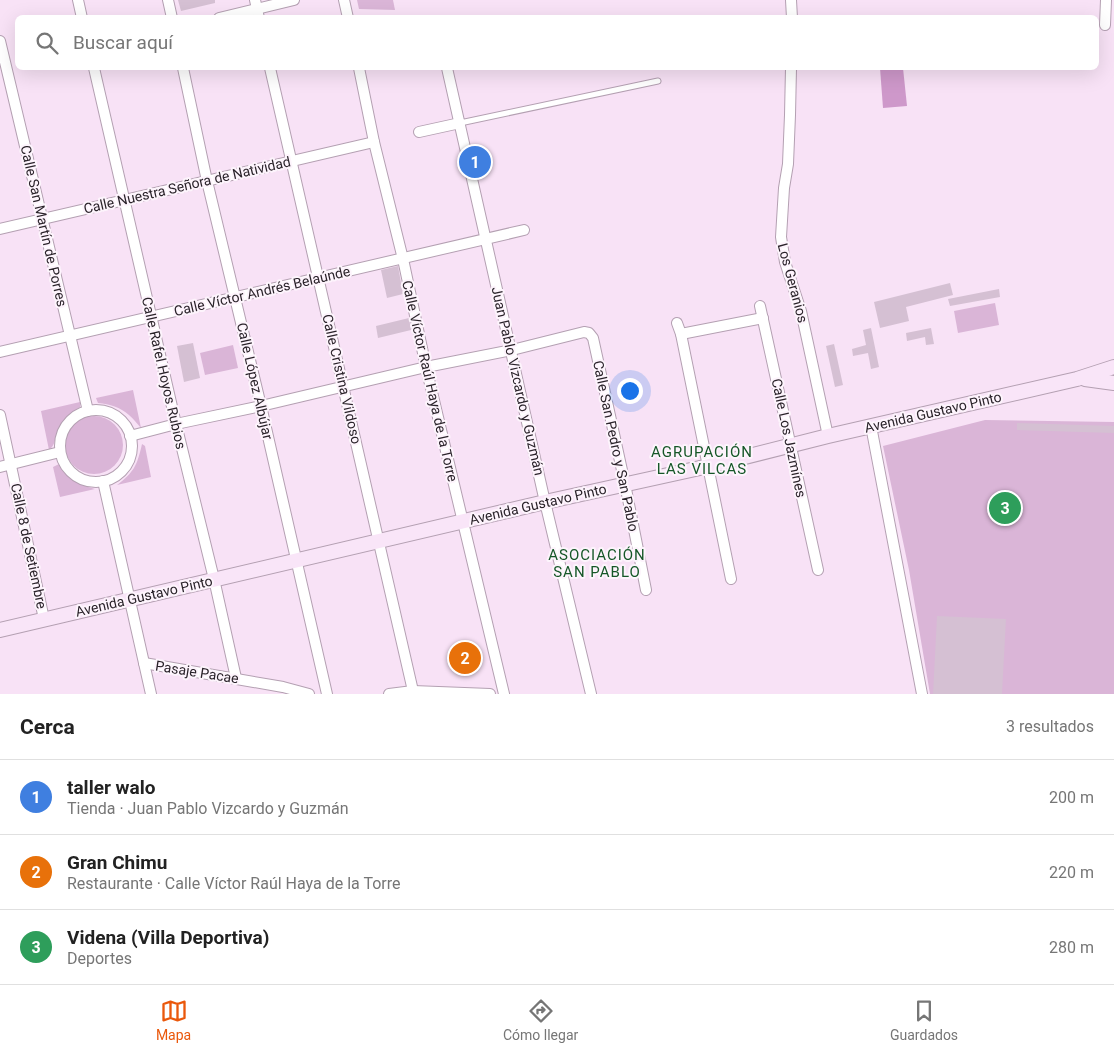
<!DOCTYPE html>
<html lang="es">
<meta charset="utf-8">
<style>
:root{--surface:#fff;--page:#f2f2f2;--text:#222;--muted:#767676;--line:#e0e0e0;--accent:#ea580c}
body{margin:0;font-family:Roboto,sans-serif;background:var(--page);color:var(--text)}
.you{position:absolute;left:629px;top:390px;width:18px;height:18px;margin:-12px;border:4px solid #fff;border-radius:50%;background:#1a73e8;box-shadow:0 0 0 8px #1a73e833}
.badge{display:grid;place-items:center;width:32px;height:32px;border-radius:50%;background:var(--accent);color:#fff;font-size:16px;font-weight:700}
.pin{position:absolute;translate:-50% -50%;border:2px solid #fff;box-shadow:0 1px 5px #0006}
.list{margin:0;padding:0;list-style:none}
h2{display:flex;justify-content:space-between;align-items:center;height:65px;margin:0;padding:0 20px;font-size:21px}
h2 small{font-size:16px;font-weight:400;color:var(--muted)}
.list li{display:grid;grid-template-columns:32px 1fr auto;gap:15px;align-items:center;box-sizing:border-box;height:75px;padding:0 20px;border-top:1px solid var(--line)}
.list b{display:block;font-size:19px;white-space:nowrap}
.list p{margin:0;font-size:16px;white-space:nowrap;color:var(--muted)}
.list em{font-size:16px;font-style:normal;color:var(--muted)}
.icon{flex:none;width:28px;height:28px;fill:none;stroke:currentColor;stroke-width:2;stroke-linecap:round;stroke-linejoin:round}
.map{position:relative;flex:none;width:1114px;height:694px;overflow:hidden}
.search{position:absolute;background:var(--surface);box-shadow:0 5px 20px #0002;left:15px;right:15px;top:15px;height:55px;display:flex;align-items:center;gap:12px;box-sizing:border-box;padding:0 18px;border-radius:8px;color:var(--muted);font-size:19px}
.sheet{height:290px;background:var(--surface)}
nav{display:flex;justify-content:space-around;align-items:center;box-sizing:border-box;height:70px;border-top:1px solid var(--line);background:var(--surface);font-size:14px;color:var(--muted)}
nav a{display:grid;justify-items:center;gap:2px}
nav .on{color:var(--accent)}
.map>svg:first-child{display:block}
.green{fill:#dab5d7}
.water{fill:#ce98ca}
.building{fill:#d5c0d3}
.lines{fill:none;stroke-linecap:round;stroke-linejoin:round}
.lane-casing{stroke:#b4a0b2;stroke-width:7}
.street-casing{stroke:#b4a0b2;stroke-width:12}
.secondary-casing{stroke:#b4a0b2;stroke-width:16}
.lane{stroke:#fff;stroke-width:5}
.street{stroke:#fff;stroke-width:10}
.secondary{stroke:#f9e5f8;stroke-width:14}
.labels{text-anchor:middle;stroke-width:4;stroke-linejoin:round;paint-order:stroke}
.street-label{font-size:14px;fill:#2a232a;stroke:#fdf4fc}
.neighbourhood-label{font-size:15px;letter-spacing:1px;fill:#165728;stroke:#fdf4fc}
</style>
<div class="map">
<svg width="1114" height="694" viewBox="0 0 1114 694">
<rect width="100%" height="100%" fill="#f8e2f6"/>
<g class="green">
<polygon points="357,0 393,0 395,10 359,9"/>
<polygon points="995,303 999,325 958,333 954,311"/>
<polygon points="233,345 238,368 205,375 200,353"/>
<path d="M 133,390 L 141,428 C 137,424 134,419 129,415 C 120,407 110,404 98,403 L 96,398 Z"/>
<path d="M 80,402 L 80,407 C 72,413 63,419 59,428 C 55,436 56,445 49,450 L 41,411 Z"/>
<circle cx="94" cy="445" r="29"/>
<polygon points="985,420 1114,422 1114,694 930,694 909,570 883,446"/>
<path d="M 142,444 L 145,446 L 151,477 L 117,485 C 134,472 137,466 142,444 Z"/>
<path d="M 59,464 C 68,481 78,484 95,489 L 60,497 L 53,467 Z"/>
</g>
<polygon class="water" points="880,68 903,68 907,106 883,108"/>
<g class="building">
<polygon points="178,0 215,0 215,3 181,11"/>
<polygon points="398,266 403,294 387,298 381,270"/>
<polygon points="950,283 953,295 906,307 909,321 880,328 874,302"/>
<polygon points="999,289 1000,297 950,306 948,299"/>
<polygon points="409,318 411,330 378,338 376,326"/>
<polygon points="871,328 879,367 871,369 868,353 853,356 852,349 866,345 863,330"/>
<polygon points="931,328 934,344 926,345 925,337 907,341 906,333"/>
<polygon points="193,343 200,378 184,382 177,346"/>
<polygon points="834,344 843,385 835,387 826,346"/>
<polygon points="1017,423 1114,426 1114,433 1017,430"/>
<polygon points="937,616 1006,619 1002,694 933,694"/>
</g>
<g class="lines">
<defs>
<polyline id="lane" points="460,123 658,81"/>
<g id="street">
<polyline points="78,0 82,18"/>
<polyline points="168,0 172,18"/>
<polyline points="255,0 259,18"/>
<polyline points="344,0 348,18"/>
<polyline points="791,0 792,18"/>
<polyline points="219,18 294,0"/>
<polyline points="1105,25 1106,0"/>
<polyline points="0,41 88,411"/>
<polyline points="94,68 176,424 214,579 236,678"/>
<polyline points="183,68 207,181 261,406 327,694"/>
<polyline points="270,68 413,691"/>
<polyline points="359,68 374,142 403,259 426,367 504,694"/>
<polyline points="447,68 545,502 591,694"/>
<polyline points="791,68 790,115 788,164 784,188 781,237 785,262 801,311 828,436"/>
<polyline points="419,132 460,123"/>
<path d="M 0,229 C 125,200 249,171 374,142"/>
<polyline points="760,306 818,570"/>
<polyline points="677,323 681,334 731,579"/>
<polyline points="681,334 763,318"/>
<polyline points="0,352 524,230"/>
<circle cx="96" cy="446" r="36"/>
<polyline points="0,415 44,619"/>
<polyline points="871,426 922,694"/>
<polyline points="130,436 176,424 261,406 426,367 512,350 584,332 589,333 593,338 625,484 646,590"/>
<polyline points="0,467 60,452"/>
<polyline points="103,481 151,694"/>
<polyline points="144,663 283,687 309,694"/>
<polyline points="389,694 413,691 490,694"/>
</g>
<g id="secondary">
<polyline points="1085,379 1114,383"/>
<polyline points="0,630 545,502 709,466 828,436 1077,379 1114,367"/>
</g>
</defs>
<use href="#lane" class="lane-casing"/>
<use href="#street" class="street-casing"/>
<use href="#secondary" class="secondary-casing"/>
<use href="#lane" class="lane"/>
<use href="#street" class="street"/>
<use href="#secondary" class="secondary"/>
</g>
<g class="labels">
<g class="street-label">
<text transform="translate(187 185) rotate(-13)" y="5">Calle Nuestra Señora de Natividad</text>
<text transform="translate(44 226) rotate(77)" y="5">Calle San Martín de Porres</text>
<text transform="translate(793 283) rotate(75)" y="5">Los Geranios</text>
<text transform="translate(262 291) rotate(-13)" y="5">Calle Víctor Andrés Belaúnde</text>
<text transform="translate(164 373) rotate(77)" y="5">Calle Rafel Hoyos Rubios</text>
<text transform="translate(342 379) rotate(77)" y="5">Calle Cristina Vildoso</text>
<text transform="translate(255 381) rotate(77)" y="5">Calle López Albújar</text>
<text transform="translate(430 381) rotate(77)" y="5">Calle Víctor Raúl Haya de la Torre</text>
<text transform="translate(518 381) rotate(77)" y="5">Juan Pablo Vizcardo y Guzmán</text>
<text transform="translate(933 412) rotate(-13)" y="5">Avenida Gustavo Pinto</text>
<text transform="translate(789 438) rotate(78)" y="5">Calle Los Jazmínes</text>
<text transform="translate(616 446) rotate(78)" y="5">Calle San Pedro y San Pablo</text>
<text transform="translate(538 504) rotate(-13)" y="5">Avenida Gustavo Pinto</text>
<text transform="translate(29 546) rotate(78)" y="5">Calle 8 de Setiembre</text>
<text transform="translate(144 596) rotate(-13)" y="5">Avenida Gustavo Pinto</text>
<text transform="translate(197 672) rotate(9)" y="5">Pasaje Pacae</text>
</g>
<g class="neighbourhood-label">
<text x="702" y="457">AGRUPACIÓN<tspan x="702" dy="17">LAS VILCAS</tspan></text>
<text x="597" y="560">ASOCIACIÓN<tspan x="597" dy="17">SAN PABLO</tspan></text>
</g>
</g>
</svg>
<div class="you"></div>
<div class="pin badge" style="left:475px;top:162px;background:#3f7fe0">1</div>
<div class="pin badge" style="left:465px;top:658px;background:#e8710a">2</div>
<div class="pin badge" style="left:1005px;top:508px;background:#2e9e5b">3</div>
<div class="search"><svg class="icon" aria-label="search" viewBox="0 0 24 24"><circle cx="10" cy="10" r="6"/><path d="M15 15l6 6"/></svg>Buscar aquí</div>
</div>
<section class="sheet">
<h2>Cerca<small>3 resultados</small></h2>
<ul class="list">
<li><span class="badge" style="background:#3f7fe0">1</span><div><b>taller walo</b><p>Tienda · Juan Pablo Vizcardo y Guzmán</p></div><em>200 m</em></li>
<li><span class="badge" style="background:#e8710a">2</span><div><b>Gran Chimu</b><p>Restaurante · Calle Víctor Raúl Haya de la Torre</p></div><em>220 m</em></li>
<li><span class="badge" style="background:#2e9e5b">3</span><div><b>Videna (Villa Deportiva)</b><p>Deportes</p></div><em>280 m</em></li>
</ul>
</section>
<nav>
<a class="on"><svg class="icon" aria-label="map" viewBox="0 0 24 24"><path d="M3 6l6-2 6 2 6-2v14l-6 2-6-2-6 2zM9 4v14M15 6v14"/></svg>Mapa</a>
<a><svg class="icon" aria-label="directions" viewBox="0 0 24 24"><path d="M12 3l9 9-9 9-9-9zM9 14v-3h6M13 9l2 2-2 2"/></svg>Cómo llegar</a>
<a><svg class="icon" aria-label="saved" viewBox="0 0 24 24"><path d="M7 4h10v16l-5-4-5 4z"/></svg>Guardados</a>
</nav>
